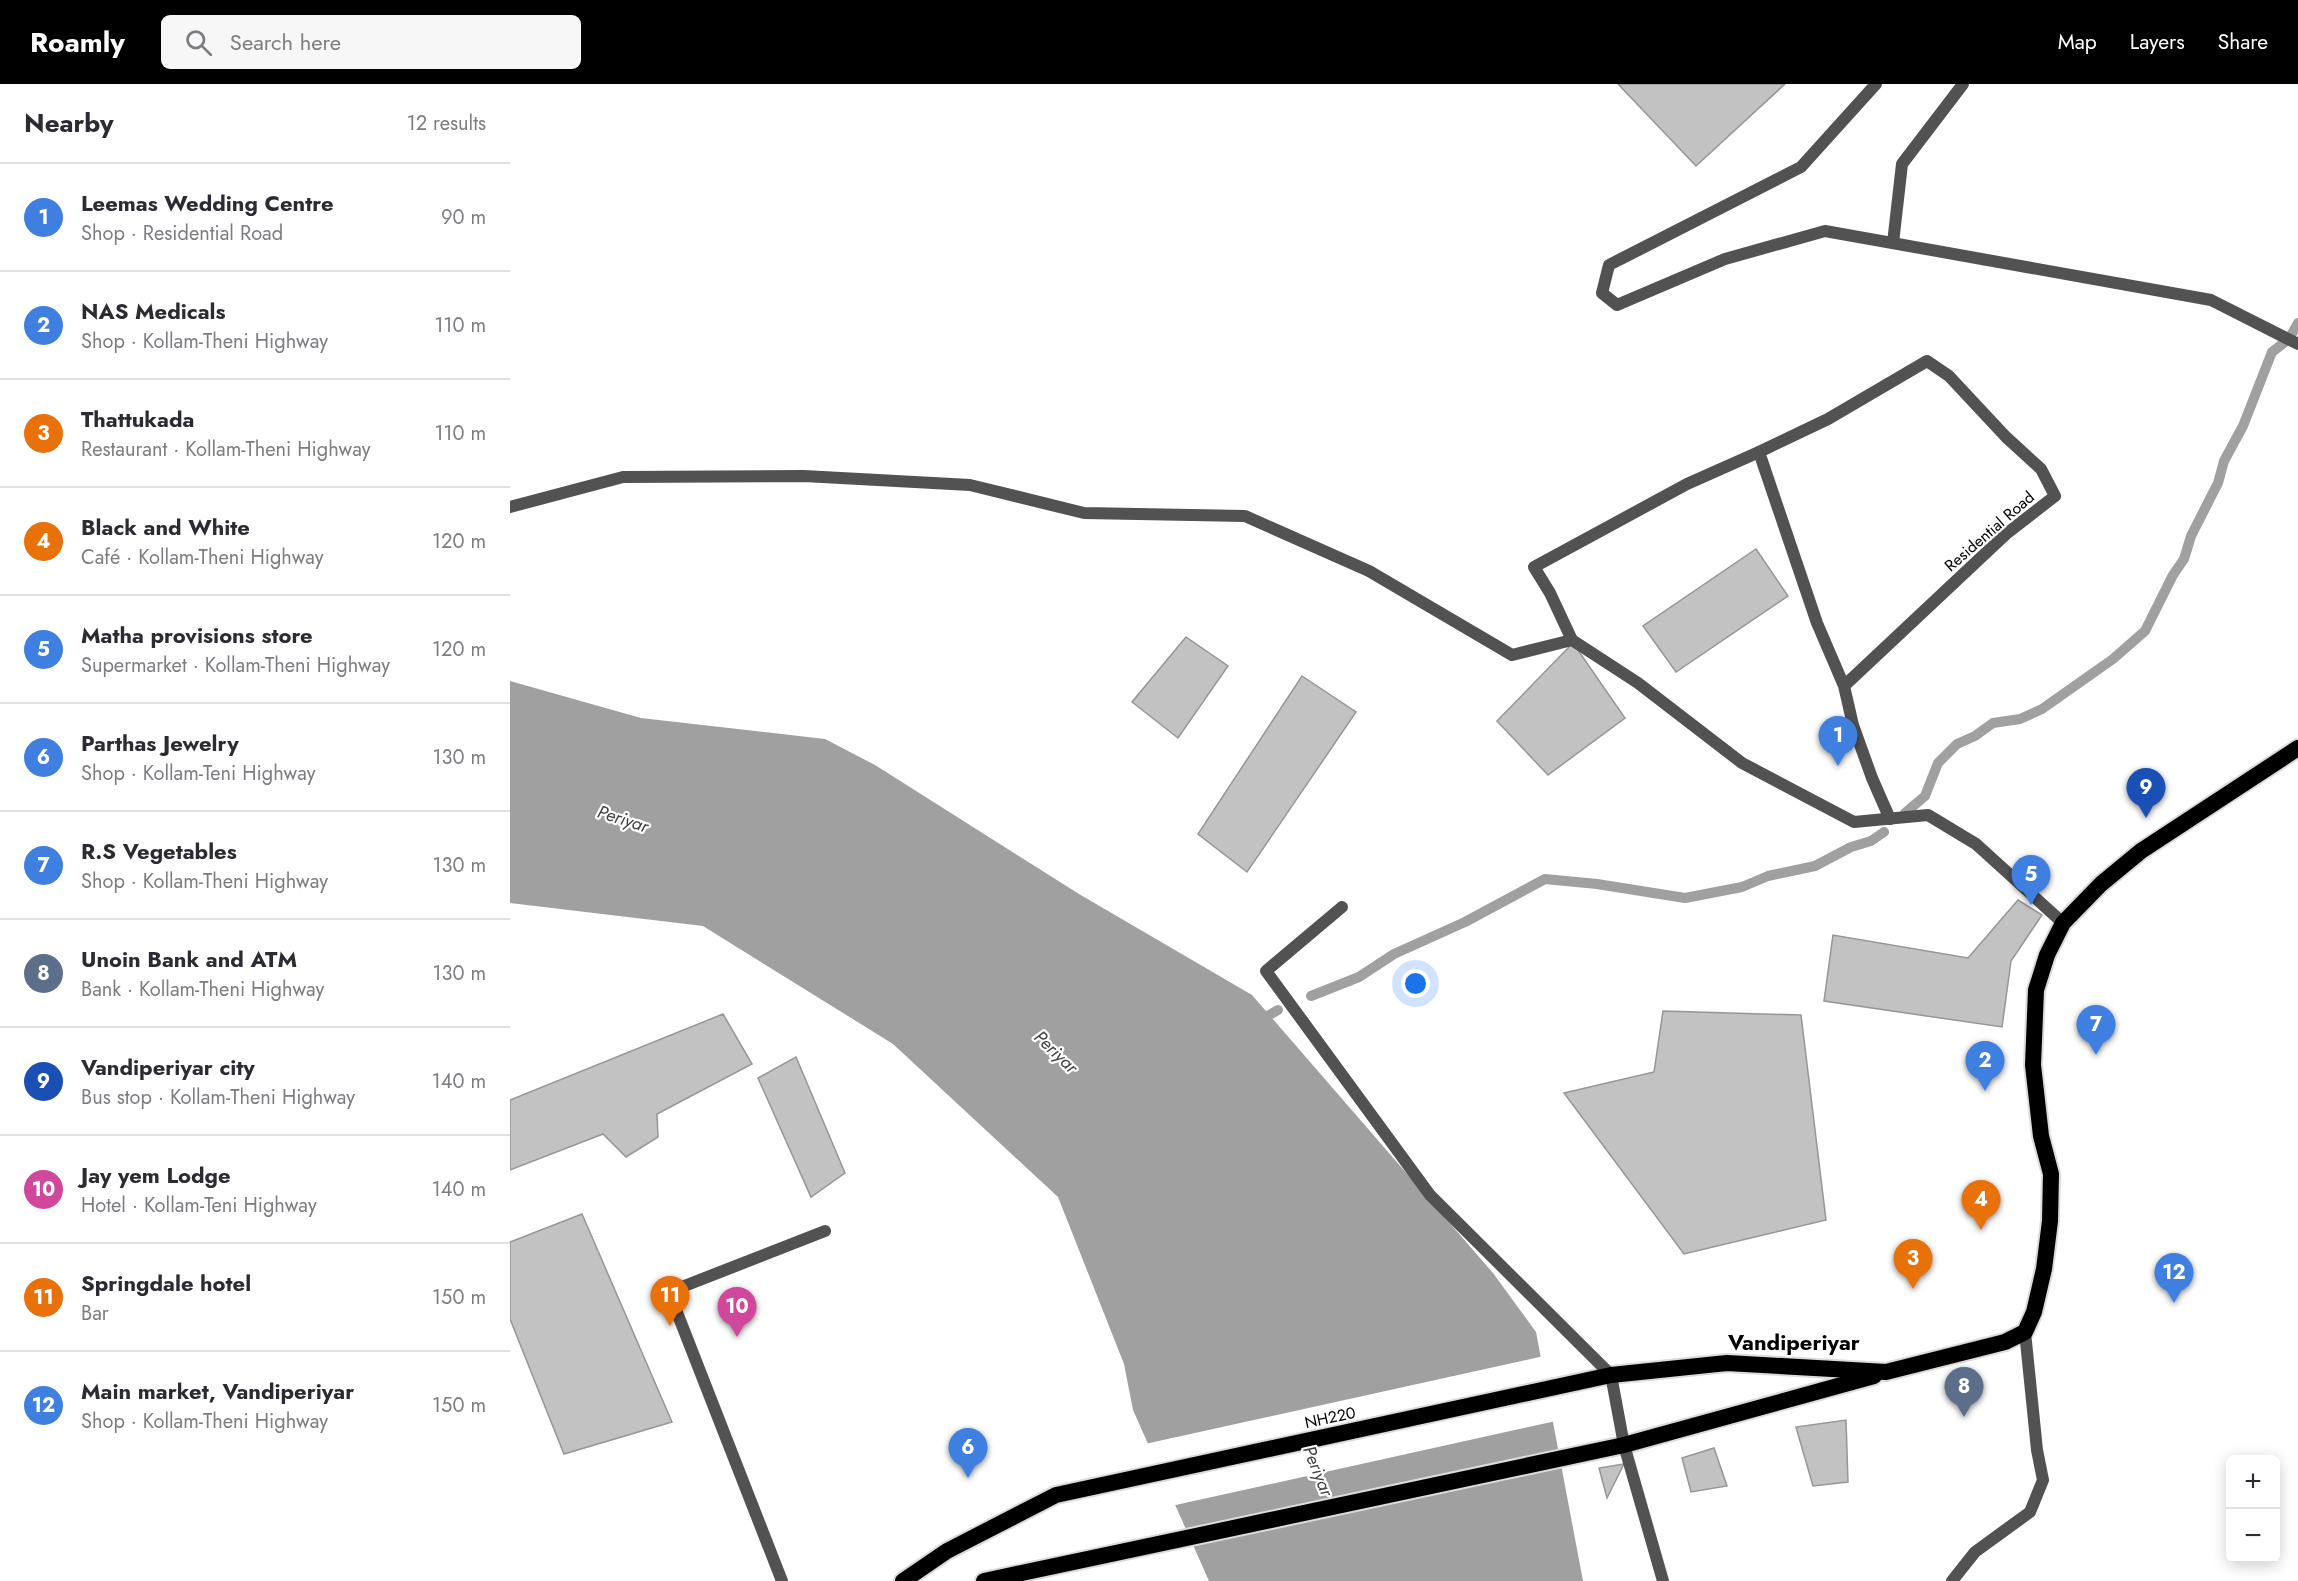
<!DOCTYPE html>
<meta charset="utf-8">
<style>
:root{--surface:#fff;--page:#f7f7f7;--text:#2b2b33;--muted:#7c7c81;--line:#e1e1e2;--accent:#000}
body{margin:0;font-family:Jost,sans-serif;background:var(--page);color:var(--text)}
.controls{position:absolute;right:18px;bottom:18px;display:grid;overflow:hidden;border-radius:9px;box-shadow:0 3px 15px #0003}
.controls button{width:54px;height:54px;display:grid;place-items:center;padding:0;border:0;border-bottom:2px solid var(--line);background:var(--surface);color:var(--text);font:30px sans-serif}
.you{position:absolute;left:906px;top:900px;width:21px;height:21px;margin:-15px;border:4px solid #fff;border-radius:50%;background:#1a73e8;box-shadow:0 0 0 9px #1a73e833}
.badge{display:grid;place-items:center;width:39px;height:39px;border-radius:50%;background:var(--accent);color:#fff;font-size:20px;font-weight:700}
.pin{position:absolute;translate:-50% -50px;filter:drop-shadow(0 2px 3px #0008)}
.pin::after{content:'';position:absolute;top:32px;width:21px;height:18px;background:inherit;clip-path:polygon(0 0,100% 0,50% 100%)}
.list{margin:0;padding:0;list-style:none}
h2{display:flex;justify-content:space-between;align-items:center;height:78px;margin:0;padding:0 24px;font-size:26px}
h2 small{font-size:20px;font-weight:400;color:var(--muted)}
.list li{display:grid;grid-template-columns:39px 1fr auto;gap:18px;align-items:center;box-sizing:border-box;height:108px;padding:0 24px;border-top:2px solid var(--line)}
.list b{display:block;font-size:22px;white-space:nowrap}
.list p{margin:0;font-size:20px;white-space:nowrap;color:var(--muted)}
.list em{font-size:20px;font-style:normal;color:var(--muted)}
.icon{flex:none;width:33px;height:33px;fill:none;stroke:currentColor;stroke-width:2;stroke-linecap:round;stroke-linejoin:round}
.map{position:relative;flex:none;width:1788px;height:1497px;overflow:hidden}
header{display:flex;align-items:center;gap:36px;box-sizing:border-box;height:84px;padding:0 30px;background:var(--accent);color:#fff}
header strong{font-size:28px}
nav{display:flex;gap:33px;margin-inline-start:auto;font-size:21px}
.search{width:420px;height:54px;background:var(--page);display:flex;align-items:center;gap:15px;box-sizing:border-box;padding:0 21px;border-radius:9px;color:var(--muted);font-size:22px}
main{display:flex}
aside{flex:1;background:var(--surface)}
.map>svg:first-child{display:block}
.water{fill:#a0a0a0}
.pier{fill:#fff}
.lines{fill:none;stroke-linecap:round;stroke-linejoin:round}
.stream{stroke:#a0a0a0;stroke-width:10}
.building{fill:#c2c2c2;stroke:#969696;stroke-width:1.5}
.trunk-casing{stroke:#dbdbdb;stroke-width:20}
.service{stroke:#525252;stroke-width:12}
.minor{stroke:#525252;stroke-width:12}
.trunk{stroke:#000;stroke-width:16}
.labels{text-anchor:middle;stroke-width:4.5;stroke-linejoin:round;paint-order:stroke}
.street-label{font-size:16px;fill:#000;stroke:#fff}
.water-label{font-size:18px;font-style:italic;fill:#414141;stroke:#fff}
.district-label{font-size:22px;font-weight:bold;fill:#000;stroke:#fff}
</style>
<header>
<strong>Roamly</strong>
<div class="search"><svg class="icon" aria-label="search" viewBox="0 0 24 24"><circle cx="10" cy="10" r="6"/><path d="M15 15l6 6"/></svg>Search here</div>
<nav><a>Map</a><a>Layers</a><a>Share</a></nav>
</header>
<main>
<aside>
<h2>Nearby<small>12 results</small></h2>
<ul class="list">
<li><span class="badge" style="background:#3f7fe0">1</span><div><b>Leemas Wedding Centre</b><p>Shop · Residential Road</p></div><em>90 m</em></li>
<li><span class="badge" style="background:#3f7fe0">2</span><div><b>NAS Medicals</b><p>Shop · Kollam-Theni Highway</p></div><em>110 m</em></li>
<li><span class="badge" style="background:#e8710a">3</span><div><b>Thattukada</b><p>Restaurant · Kollam-Theni Highway</p></div><em>110 m</em></li>
<li><span class="badge" style="background:#e8710a">4</span><div><b>Black and White</b><p>Café · Kollam-Theni Highway</p></div><em>120 m</em></li>
<li><span class="badge" style="background:#3f7fe0">5</span><div><b>Matha provisions store</b><p>Supermarket · Kollam-Theni Highway</p></div><em>120 m</em></li>
<li><span class="badge" style="background:#3f7fe0">6</span><div><b>Parthas Jewelry</b><p>Shop · Kollam-Teni Highway</p></div><em>130 m</em></li>
<li><span class="badge" style="background:#3f7fe0">7</span><div><b>R.S Vegetables</b><p>Shop · Kollam-Theni Highway</p></div><em>130 m</em></li>
<li><span class="badge" style="background:#5c6f8a">8</span><div><b>Unoin Bank and ATM</b><p>Bank · Kollam-Theni Highway</p></div><em>130 m</em></li>
<li><span class="badge" style="background:#1a4fb4">9</span><div><b>Vandiperiyar city</b><p>Bus stop · Kollam-Theni Highway</p></div><em>140 m</em></li>
<li><span class="badge" style="background:#d1479c">10</span><div><b>Jay yem Lodge</b><p>Hotel · Kollam-Teni Highway</p></div><em>140 m</em></li>
<li><span class="badge" style="background:#e8710a">11</span><div><b>Springdale hotel</b><p>Bar</p></div><em>150 m</em></li>
<li><span class="badge" style="background:#3f7fe0">12</span><div><b>Main market, Vandiperiyar</b><p>Shop · Kollam-Theni Highway</p></div><em>150 m</em></li>
</ul>
</aside>
<div class="map">
<svg width="1788" height="1497" viewBox="0 0 1788 1497">
<rect width="100%" height="100%" fill="#fff"/>
<polygon class="water" points="0,597 131,634 315,655 365,681 569,810 742,911 983,1189 1026,1248 1073,1497 699,1497 623,1326 614,1280 548,1113 383,960 193,842 0,819"/>
<polygon class="pier" points="1034,1272 1046,1337 661,1422 635,1360"/>
<g class="lines">
<g class="stream">
<polyline points="1395,729 1415,712 1428,679 1447,660 1465,652 1483,639 1510,635 1532,625 1603,575 1635,547 1663,491 1674,475 1681,452 1708,399 1714,377 1733,342 1762,268 1779,255 1788,239"/>
<polyline points="801,912 849,893 884,870 955,838 1035,795 1087,800 1175,814 1232,803 1258,792 1305,782 1341,763 1361,757 1374,748"/>
<polyline points="747,938 768,926"/>
</g>
</g>
<g class="building">
<polygon points="1108,0 1275,0 1186,82"/>
<polygon points="1246,465 1278,512 1166,588 1133,542"/>
<polygon points="676,553 718,582 668,654 622,618"/>
<polygon points="1063,559 1115,634 1038,691 987,637"/>
<polygon points="792,592 846,628 737,788 688,750"/>
<polygon points="1508,816 1532,831 1501,877 1492,943 1314,917 1323,851 1458,874"/>
<polygon points="1153,927 1291,931 1316,1136 1174,1170 1054,1009 1144,988"/>
<polygon points="213,930 242,980 147,1030 148,1053 116,1073 93,1050 0,1086 0,1016"/>
<polygon points="286,973 335,1089 301,1113 248,994"/>
<polygon points="72,1130 162,1338 54,1370 0,1235 0,1158"/>
<polygon points="1336,1336 1338,1398 1303,1402 1286,1343"/>
<polygon points="1204,1364 1217,1402 1181,1408 1172,1374"/>
<polygon points="1114,1380 1097,1414 1089,1384"/>
</g>
<g class="lines">
<defs>
<g id="trunk">
<polyline points="393,1497 437,1467 546,1411 1101,1291 1217,1279 1376,1288 1495,1258 1515,1248 1524,1228 1534,1185 1540,1137 1541,1090 1531,1052 1523,981 1526,906 1537,871 1553,839 1591,800 1631,767 1788,664"/>
<polyline points="474,1497 1114,1361 1364,1292"/>
</g>
</defs>
<use href="#trunk" class="trunk-casing"/>
<g class="service">
<polyline points="1366,0 1291,83 1099,181 1092,209 1107,221 1215,175 1315,147 1701,216 1788,260"/>
<polyline points="1383,159 1392,80 1453,0"/>
<polyline points="272,1497 159,1208 315,1147"/>
</g>
<g class="minor">
<polyline points="0,423 113,393 294,392 460,401 574,429 735,432 859,487 1002,571 1062,556 1128,599 1232,679 1344,738 1418,731 1466,760 1553,839"/>
<polyline points="1062,556 1040,509 1024,483 1177,400 1249,368"/>
<polyline points="1334,602 1496,450 1545,412 1531,385 1496,353 1439,292 1417,277 1318,335 1249,368 1307,539 1334,602 1343,641 1362,694 1380,735"/>
<polyline points="832,823 756,887 920,1111 1101,1291 1114,1361 1153,1497"/>
<polyline points="1442,1497 1465,1468 1520,1428 1533,1396 1527,1366 1515,1248"/>
</g>
<use href="#trunk" class="trunk"/>
</g>
<g class="labels">
<g class="street-label">
<text transform="translate(1479 447) rotate(-41)" y="6">Residential Road</text>
<text transform="translate(820 1333) rotate(-12)" y="6">NH220</text>
</g>
<g class="water-label">
<text transform="translate(113 735) rotate(18)" y="6">Periyar</text>
<text transform="translate(546 968) rotate(44)" y="6">Periyar</text>
<text transform="translate(808 1387) rotate(68)" y="6">Periyar</text>
</g>
<g class="district-label">
<text x="1284" y="1266">Vandiperiyar</text>
</g>
</g>
</svg>
<div class="controls">
<button>+</button>
<button>−</button>
</div>
<div class="you"></div>
<div class="pin badge" style="left:1328px;top:682px;background:#3f7fe0">1</div>
<div class="pin badge" style="left:1475px;top:1007px;background:#3f7fe0">2</div>
<div class="pin badge" style="left:1403px;top:1205px;background:#e8710a">3</div>
<div class="pin badge" style="left:1471px;top:1146px;background:#e8710a">4</div>
<div class="pin badge" style="left:1521px;top:821px;background:#3f7fe0">5</div>
<div class="pin badge" style="left:458px;top:1394px;background:#3f7fe0">6</div>
<div class="pin badge" style="left:1586px;top:971px;background:#3f7fe0">7</div>
<div class="pin badge" style="left:1454px;top:1333px;background:#5c6f8a">8</div>
<div class="pin badge" style="left:1636px;top:734px;background:#1a4fb4">9</div>
<div class="pin badge" style="left:227px;top:1253px;background:#d1479c">10</div>
<div class="pin badge" style="left:160px;top:1242px;background:#e8710a">11</div>
<div class="pin badge" style="left:1664px;top:1219px;background:#3f7fe0">12</div>
</div>
</main>
